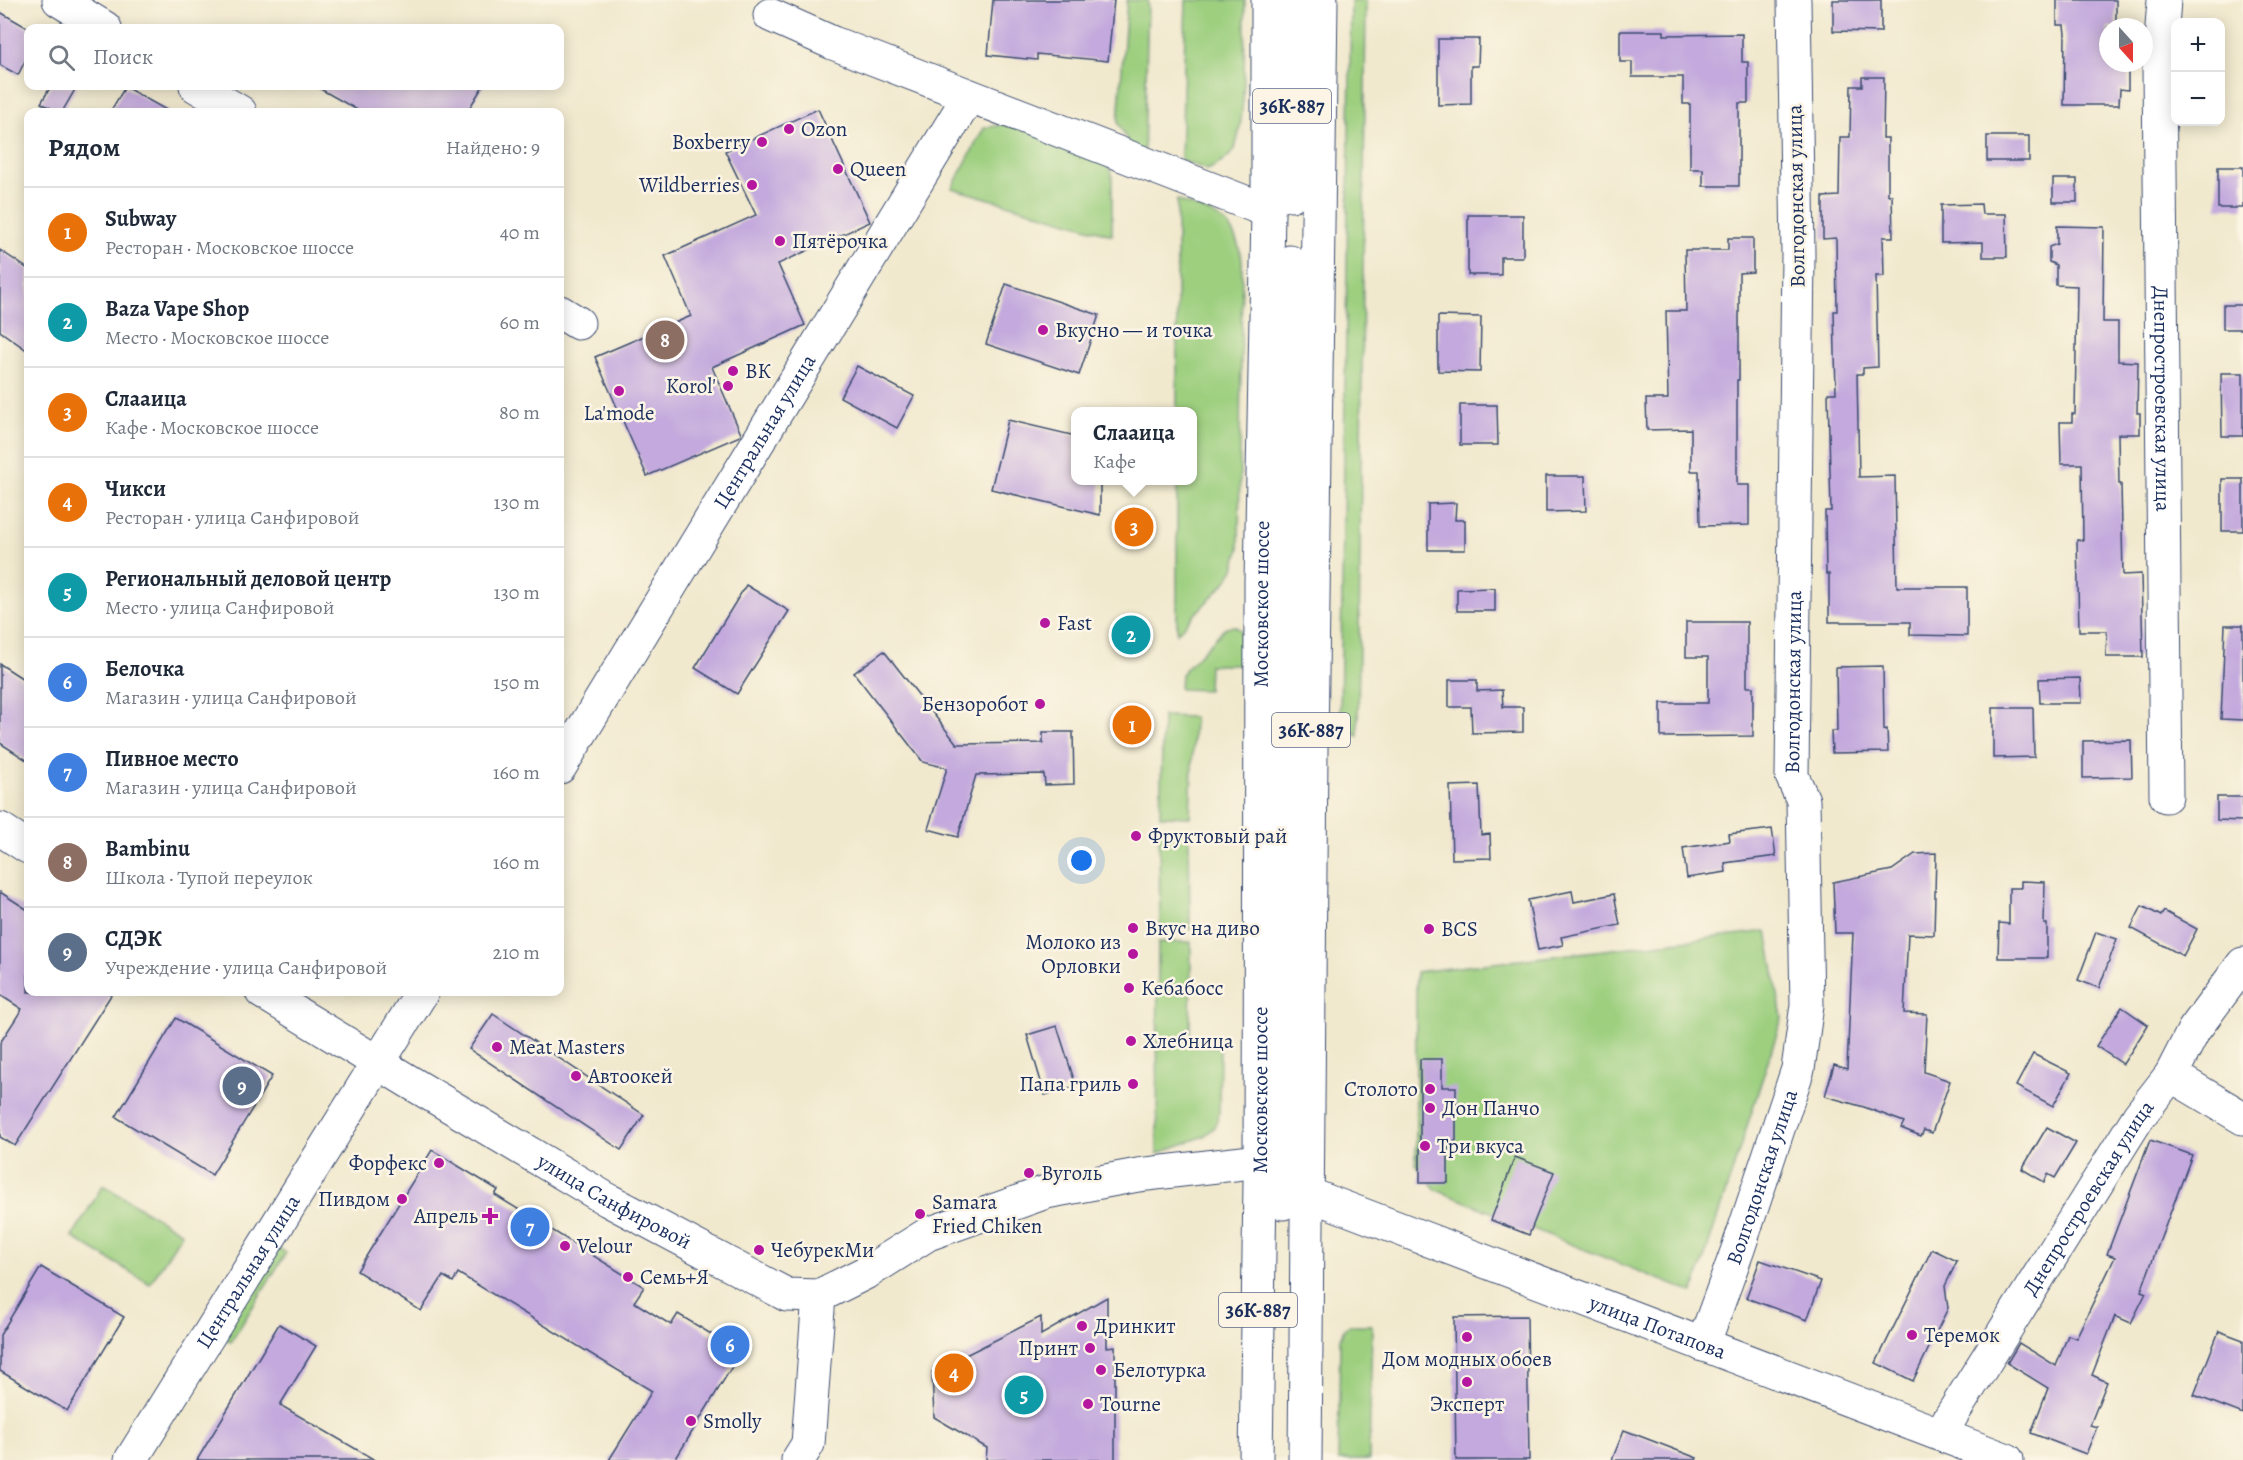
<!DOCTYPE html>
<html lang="ru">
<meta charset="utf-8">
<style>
:root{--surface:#fff;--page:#f6f6f7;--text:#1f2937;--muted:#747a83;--line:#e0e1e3;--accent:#0b8043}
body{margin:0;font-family:Alegreya,serif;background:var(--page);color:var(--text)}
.controls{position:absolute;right:18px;top:18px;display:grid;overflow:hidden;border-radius:12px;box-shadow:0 3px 15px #0003}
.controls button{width:54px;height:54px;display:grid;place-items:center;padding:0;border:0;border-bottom:2px solid var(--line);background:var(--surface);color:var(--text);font:30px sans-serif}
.compass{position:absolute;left:2099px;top:18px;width:54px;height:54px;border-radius:50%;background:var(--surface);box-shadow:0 3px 15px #0003;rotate:159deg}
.you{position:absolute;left:1082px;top:861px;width:21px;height:21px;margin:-15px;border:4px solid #fff;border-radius:50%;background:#1a73e8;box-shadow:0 0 0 9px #1a73e833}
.badge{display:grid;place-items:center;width:39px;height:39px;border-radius:50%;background:var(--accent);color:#fff;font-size:20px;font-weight:700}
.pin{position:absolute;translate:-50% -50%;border:3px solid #fff;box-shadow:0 2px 6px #0006}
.popup{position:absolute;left:1071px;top:407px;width:126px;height:78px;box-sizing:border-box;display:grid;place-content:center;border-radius:12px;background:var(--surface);filter:drop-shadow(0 2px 4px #0005);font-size:20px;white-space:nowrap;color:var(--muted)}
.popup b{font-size:22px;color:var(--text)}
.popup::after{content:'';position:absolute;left:50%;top:100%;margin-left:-12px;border:12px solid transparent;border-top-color:var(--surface)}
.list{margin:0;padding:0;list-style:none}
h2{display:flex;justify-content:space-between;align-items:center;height:78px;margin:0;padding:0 24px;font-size:26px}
h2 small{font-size:20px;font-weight:400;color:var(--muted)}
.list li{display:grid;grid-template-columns:39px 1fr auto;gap:18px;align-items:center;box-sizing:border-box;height:90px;padding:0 24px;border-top:2px solid var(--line)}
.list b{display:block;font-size:22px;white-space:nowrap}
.list p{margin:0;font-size:20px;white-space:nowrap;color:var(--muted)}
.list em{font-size:20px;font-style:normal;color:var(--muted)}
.icon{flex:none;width:33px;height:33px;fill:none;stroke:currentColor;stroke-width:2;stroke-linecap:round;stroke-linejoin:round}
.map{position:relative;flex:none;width:2243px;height:1460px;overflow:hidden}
.search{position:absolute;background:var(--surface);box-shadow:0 3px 15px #0003;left:24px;top:24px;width:540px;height:66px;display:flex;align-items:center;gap:15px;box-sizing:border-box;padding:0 21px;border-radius:12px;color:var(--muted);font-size:22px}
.panel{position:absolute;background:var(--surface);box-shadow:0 3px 15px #0003;left:24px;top:108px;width:540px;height:888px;border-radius:12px}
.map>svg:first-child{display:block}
.green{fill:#9dcf7f;stroke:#5c7f6e;stroke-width:1.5}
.building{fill:#c3a9dd}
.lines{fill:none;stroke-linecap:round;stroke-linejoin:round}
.minor-casing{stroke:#3b4b6f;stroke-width:35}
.major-casing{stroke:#3b4b6f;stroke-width:35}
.minor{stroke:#fff;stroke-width:33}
.major{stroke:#fff;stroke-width:33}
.poi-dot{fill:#b5179e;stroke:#fcf5e5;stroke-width:2}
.labels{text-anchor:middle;stroke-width:5;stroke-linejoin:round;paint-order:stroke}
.shield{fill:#fcf5e5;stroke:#5e6a86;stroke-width:1.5}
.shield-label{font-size:20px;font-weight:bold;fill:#1b2f5e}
.poi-label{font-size:21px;fill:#1b2f5e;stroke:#fcf5e5;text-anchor:start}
.street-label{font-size:21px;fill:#1b2f5e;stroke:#fcf5e5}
</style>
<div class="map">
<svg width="2243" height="1460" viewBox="0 0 2243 1460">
<rect width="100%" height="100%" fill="#fcf5e5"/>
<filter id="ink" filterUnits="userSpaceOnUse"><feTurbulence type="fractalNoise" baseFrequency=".0167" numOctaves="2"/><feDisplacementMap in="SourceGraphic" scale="12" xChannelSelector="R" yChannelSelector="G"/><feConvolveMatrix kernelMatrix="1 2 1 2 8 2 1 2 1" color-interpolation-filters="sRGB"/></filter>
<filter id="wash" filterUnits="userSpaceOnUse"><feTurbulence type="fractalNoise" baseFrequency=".008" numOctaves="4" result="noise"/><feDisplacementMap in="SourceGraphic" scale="24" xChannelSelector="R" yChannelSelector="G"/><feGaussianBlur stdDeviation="1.35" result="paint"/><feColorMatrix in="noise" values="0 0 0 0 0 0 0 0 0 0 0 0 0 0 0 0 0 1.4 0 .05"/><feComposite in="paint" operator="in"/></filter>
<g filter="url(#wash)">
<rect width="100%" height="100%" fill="#f1e9ce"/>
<g class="green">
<polygon points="1127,0 1148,0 1144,157 1134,152 1118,123"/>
<path d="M 1186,0 L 1245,0 C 1244,31 1247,129 1233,151 C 1226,161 1217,165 1207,170 L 1181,160 Z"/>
<polygon points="1351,0 1366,0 1358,736 1340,721"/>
<polygon points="1017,122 1101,155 1112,173 1112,235 952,188 984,128"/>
<path d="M 1177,200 C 1215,215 1234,216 1242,260 L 1239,550 L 1234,569 L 1224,584 L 1177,633 L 1177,481 L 1192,480 L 1192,412 L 1177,411 Z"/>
<polygon points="1235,626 1241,631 1240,665 1209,665 1208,690 1180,689 1181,674 1226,627"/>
<polygon points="1163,716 1194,717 1190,817 1160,816"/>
<polygon points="1189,830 1190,929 1160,929 1159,831"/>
<polygon points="1767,931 1782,1018 1693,1293 1436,1190 1416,1165 1416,972"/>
<polygon points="1158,942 1191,942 1190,1046 1220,1047 1219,1113 1215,1127 1204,1136 1157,1154"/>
<polygon points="103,1185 182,1233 150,1284 72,1237"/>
<polygon points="273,1244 286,1253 231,1342 218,1334"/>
<polygon points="1350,1325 1372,1325 1369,1460 1338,1460 1340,1339 1344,1329"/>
</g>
<g id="blocks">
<g class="building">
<polygon points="993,0 1114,0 1108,61 1037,54 1037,60 988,55"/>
<polygon points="1833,0 1881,0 1881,32 1833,31"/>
<polygon points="2057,0 2116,0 2116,27 2108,27 2108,63 2128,63 2128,90 2120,89 2119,105 2064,105 2065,34 2064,25 2057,25"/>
<polygon points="0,12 28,28 28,55 18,75 0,65"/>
<polygon points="1620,31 1664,31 1664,35 1742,34 1742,62 1748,62 1748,103 1739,103 1739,186 1703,186 1703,169 1690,169 1690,104 1683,104 1683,77 1632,77 1632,62 1620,62"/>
<polygon points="1438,39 1479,39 1478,66 1471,66 1471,104 1438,105"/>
<polygon points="1862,77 1884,77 1883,138 1888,138 1888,195 1892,195 1893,237 1883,237 1884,276 1876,276 1878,367 1863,368 1863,374 1857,374 1859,477 1895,476 1897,587 1967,587 1967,636 1910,635 1910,622 1829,622 1829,574 1826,574 1825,511 1831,511 1828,393 1836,393 1834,311 1837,311 1836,238 1823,239 1823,197 1839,196 1840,137 1850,137 1851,86 1862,86"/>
<polygon points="51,86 77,86 62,112 58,112 41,103"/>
<polygon points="315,86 483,86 467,112 361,112"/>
<polygon points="125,87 170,112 110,112"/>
<polygon points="818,109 870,222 778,264 805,325 712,367 741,434 740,436 647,476 595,357 691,316 665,256 756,215 725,151"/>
<rect x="1987" y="136" width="42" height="25"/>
<rect x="2218" y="167" width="25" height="41"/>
<rect x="2053" y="179" width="24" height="23"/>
<polygon points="1981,204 1982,214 2006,214 2007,257 1983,257 1983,242 1941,243 1941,205"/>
<polygon points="1468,215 1523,215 1523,257 1501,257 1501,275 1468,275"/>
<polygon points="2057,226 2104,227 2103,322 2118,322 2118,361 2138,362 2137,413 2140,413 2140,434 2118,434 2119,484 2121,484 2123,575 2141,574 2143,657 2106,657 2107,631 2079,631 2077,540 2083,540 2082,464 2061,464 2060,422 2072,422 2072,414 2075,414 2077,286 2056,285 2056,265 2049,262 2049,247 2057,244"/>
<polygon points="1728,238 1753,238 1753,272 1739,273 1739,380 1737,380 1737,485 1749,485 1749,525 1700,526 1699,471 1691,471 1691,429 1647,430 1646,399 1668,399 1666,311 1686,311 1685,250 1728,250"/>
<polygon points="0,250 28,269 28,351 0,331"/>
<polygon points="1006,284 1099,315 1079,375 986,344"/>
<rect x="2223" y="305" width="20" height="24"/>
<polygon points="1438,316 1481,317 1480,372 1438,371"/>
<polygon points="857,366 914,396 897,428 840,397"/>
<polygon points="2221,373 2243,373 2243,436 2222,436"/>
<polygon points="1460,405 1497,405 1498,445 1460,445"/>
<polygon points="1008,420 1076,436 1076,480 1100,480 1100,515 991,489"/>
<polygon points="1546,476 1585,476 1586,511 1546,512"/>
<rect x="2222" y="479" width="21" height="52"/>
<polygon points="1456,503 1455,520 1465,520 1465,550 1428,550 1428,504"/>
<polygon points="746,585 789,611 737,694 695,668"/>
<polygon points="1495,588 1495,611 1457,611 1457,589"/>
<polygon points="1686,622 1747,622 1747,687 1753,687 1753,736 1661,737 1661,703 1708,703 1708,657 1686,657"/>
<polygon points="2225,625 2243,625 2243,720 2221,719"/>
<polygon points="884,651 957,744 1043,743 1043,732 1073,732 1074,784 1045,785 1044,774 976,775 958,837 928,829 947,768 923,762 854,673"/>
<polygon points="0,664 28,682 28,761 0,743"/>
<polygon points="1883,666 1884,730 1887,729 1888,752 1832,753 1831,731 1837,731 1836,667"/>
<polygon points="2080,678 2081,703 2040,703 2039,679"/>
<polygon points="1449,680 1477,680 1477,691 1502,690 1503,707 1523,707 1523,732 1472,733 1471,707 1449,707"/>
<polygon points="1993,708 2033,708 2034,757 1993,758"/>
<polygon points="2131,740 2132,777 2083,778 2083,741"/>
<polygon points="1479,785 1481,835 1490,834 1491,858 1452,859 1450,786"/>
<polygon points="2217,797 2243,797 2243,821 2217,820"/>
<polygon points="1772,829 1776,856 1725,863 1726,872 1687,878 1683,848 1730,841 1729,834"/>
<polygon points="1936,853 1934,935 1908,934 1904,1013 1927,1014 1924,1072 1950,1081 1932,1133 1924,1130 1921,1136 1901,1128 1904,1122 1864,1107 1825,1096 1834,1065 1847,1069 1853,933 1835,933 1833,882 1892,870 1915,854"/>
<polygon points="2021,881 2045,882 2044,924 2047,924 2047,958 1998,958 1999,923 2009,924 2009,888 2021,888"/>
<polygon points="1572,891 1574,902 1614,894 1620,925 1561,937 1563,945 1538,950 1528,900"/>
<polygon points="0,892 28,910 28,992 113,992 15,1146 0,1137 0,1043 22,1009 0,995"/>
<polygon points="2142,906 2161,916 2164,911 2197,929 2183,956 2131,928"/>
<polygon points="2096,932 2117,939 2099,988 2078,980"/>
<polygon points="2122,1007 2148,1025 2123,1064 2096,1046"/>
<polygon points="493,1014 644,1115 621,1150 469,1049"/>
<polygon points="176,1018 272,1076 212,1175 116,1117"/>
<polygon points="1057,1026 1076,1086 1045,1095 1027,1035"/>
<polygon points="2033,1054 2071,1073 2053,1106 2016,1086"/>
<polygon points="1420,1059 1442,1059 1442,1087 1456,1087 1456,1141 1448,1142 1448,1183 1420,1183"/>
<polygon points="2047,1127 2076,1143 2055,1178 2048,1174 2044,1182 2022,1169"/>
<polygon points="2150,1140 2192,1155 2141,1291 2146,1293 2131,1323 2115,1316 2092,1375 2107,1382 2090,1425 2097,1427 2086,1454 2031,1433 2048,1388 2007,1363 2019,1343 2056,1366 2068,1335 2076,1338 2115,1257 2107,1254"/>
<polygon points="432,1150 498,1190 495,1195 644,1287 634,1302 671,1325 678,1314 741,1352 675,1460 609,1460 652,1391 458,1273 453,1282 443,1276 421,1311 357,1271"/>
<polygon points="1515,1157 1554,1172 1529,1235 1491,1220"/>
<polygon points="1932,1249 1957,1261 1945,1286 1948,1308 1913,1381 1876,1363"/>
<polygon points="1760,1260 1821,1281 1807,1320 1746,1298"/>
<polygon points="41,1267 124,1317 67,1411 0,1371 0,1335"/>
<polygon points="1107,1297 1107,1347 1115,1346 1115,1460 986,1460 987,1448 934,1417 932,1372 1041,1317 1041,1335"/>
<polygon points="1527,1316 1529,1460 1456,1460 1454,1317"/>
<polygon points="279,1324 316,1346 280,1405 375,1460 197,1460"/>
<polygon points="2219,1331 2243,1340 2243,1414 2194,1395"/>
<polygon points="1624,1430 1697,1458 1696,1460 1612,1460"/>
</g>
</g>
</g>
<g filter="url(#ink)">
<use href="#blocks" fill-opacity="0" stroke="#3b4b6f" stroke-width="1.5"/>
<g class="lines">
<defs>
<g id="minor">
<polyline points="59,0 105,28"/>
<path id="s1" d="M 2164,0 L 2159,67 L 2166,796"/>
<polyline points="770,15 833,43 1268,211"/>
<polyline points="196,86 240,112"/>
<polyline points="560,312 578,323"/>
<path id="s2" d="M 560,767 L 969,96"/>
<polyline points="0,829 28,847"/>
<path id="s3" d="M 262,992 L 408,1081 L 608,1200 L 787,1295 L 819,1296 L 869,1271 L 928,1234 L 1046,1192 L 1138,1175 L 1260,1161"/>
<polyline points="2171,1075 2243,1118"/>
<path id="s4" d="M 1308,1194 L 2007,1460"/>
<path id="s5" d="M 1703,1345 L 1738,1249 L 1798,1069 L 1807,1005 L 1803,800 L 1792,776 L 1798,254 L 1794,0"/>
<path id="s6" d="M 1940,1434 L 2139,1116 L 2171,1075 L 2194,1030 L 2243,964"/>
<path id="s7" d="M 131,1460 L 422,992"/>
<polyline points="798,1460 808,1444 819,1296"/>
</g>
<g id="major">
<polyline points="1291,195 1293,0"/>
<polyline points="1283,1203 1284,751 1290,262"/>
<path id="s8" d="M 1256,1460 L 1260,1183 L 1261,582 L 1268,211 L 1268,0"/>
<polyline points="1305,1460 1311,751 1321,0"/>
</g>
</defs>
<use href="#minor" class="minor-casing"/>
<use href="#major" class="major-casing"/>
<use href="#minor" class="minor"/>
<use href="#major" class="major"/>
</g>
</g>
<g class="poi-dot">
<circle cx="789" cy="129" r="6"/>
<circle cx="762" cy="142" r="6"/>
<circle cx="838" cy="169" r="6"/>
<circle cx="752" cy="185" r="6"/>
<circle cx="780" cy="241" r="6"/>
<circle cx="1043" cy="330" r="6"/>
<circle cx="733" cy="371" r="6"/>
<circle cx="728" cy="386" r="6"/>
<circle cx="619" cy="391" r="6"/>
<circle cx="1045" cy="623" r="6"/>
<circle cx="1040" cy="704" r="6"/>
<circle cx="1136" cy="836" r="6"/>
<circle cx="1133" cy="928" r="6"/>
<circle cx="1429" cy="929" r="6"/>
<circle cx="1133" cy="954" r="6"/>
<circle cx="1129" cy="988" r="6"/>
<circle cx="1131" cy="1041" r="6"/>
<circle cx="497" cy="1047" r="6"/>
<circle cx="576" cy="1076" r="6"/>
<circle cx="1133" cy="1084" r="6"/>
<circle cx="1430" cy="1089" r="6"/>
<circle cx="1430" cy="1108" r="6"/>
<circle cx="1425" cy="1146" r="6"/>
<circle cx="439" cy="1163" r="6"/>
<circle cx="1029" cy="1173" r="6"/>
<circle cx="402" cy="1199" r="6"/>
<circle cx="920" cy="1214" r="6"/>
<path d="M487 1207h6v6h6v6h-6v6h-6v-6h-6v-6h6z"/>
<circle cx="565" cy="1246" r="6"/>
<circle cx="759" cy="1250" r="6"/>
<circle cx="628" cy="1277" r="6"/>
<circle cx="1082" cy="1326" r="6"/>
<circle cx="1912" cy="1335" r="6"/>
<circle cx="1467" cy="1337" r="6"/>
<circle cx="1090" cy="1348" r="6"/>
<circle cx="1101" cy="1370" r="6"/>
<circle cx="1467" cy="1382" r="6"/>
<circle cx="1088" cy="1404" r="6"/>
<circle cx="691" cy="1421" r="6"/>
</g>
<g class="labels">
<g class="shield">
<rect x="1253" y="89" width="78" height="34" rx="4.5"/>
<rect x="1272" y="713" width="78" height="34" rx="4.5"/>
<rect x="1219" y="1293" width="78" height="34" rx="4.5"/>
</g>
<g class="shield-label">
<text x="1292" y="113">36К-887</text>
<text x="1311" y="737">36К-887</text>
<text x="1258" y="1317">36К-887</text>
</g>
<g class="poi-label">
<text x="801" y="136">Ozon</text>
<text x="750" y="149" text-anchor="end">Boxberry</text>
<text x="850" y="176">Queen</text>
<text x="740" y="192" text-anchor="end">Wildberries</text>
<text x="792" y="248">Пятёрочка</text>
<text x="1055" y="337">Вкусно — и точка</text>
<text x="745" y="378">ВК</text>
<text x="716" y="393" text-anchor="end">Korol'</text>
<text x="619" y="420" text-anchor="middle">La'mode</text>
<text x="1057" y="630">Fast</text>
<text x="1028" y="711" text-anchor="end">Бензоробот</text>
<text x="1148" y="843">Фруктовый рай</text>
<text x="1145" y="935">Вкус на диво</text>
<text x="1441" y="936">BCS</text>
<text x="1121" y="949" text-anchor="end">Молоко из<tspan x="1121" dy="24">Орловки</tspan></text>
<text x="1141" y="995">Кебабосс</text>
<text x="1143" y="1048">Хлебница</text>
<text x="509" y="1054">Meat Masters</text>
<text x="588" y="1083">Автоокей</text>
<text x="1121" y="1091" text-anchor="end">Папа гриль</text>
<text x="1418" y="1096" text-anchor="end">Столото</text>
<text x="1442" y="1115">Дон Панчо</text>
<text x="1437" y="1153">Три вкуса</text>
<text x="427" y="1170" text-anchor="end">Форфекс</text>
<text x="1041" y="1180">Вуголь</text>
<text x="390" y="1206" text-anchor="end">Пивдом</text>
<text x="932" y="1209">Samara<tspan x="932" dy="24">Fried Chiken</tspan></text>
<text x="478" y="1223" text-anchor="end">Апрель</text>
<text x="577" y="1253">Velour</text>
<text x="771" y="1257">ЧебурекМи</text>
<text x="640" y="1284">Семь+Я</text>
<text x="1094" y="1333">Дринкит</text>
<text x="1924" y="1342">Теремок</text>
<text x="1078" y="1355" text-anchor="end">Принт</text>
<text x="1467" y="1366" text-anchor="middle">Дом модных обоев</text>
<text x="1113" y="1377">Белотурка</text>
<text x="1100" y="1411">Tourne</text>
<text x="1467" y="1411" text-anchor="middle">Эксперт</text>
<text x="703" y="1428">Smolly</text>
</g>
<g class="street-label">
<text transform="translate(1796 196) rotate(-91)" y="7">Волгодонская улица</text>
<text dy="7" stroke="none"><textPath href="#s1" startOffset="399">Днепростроевская улица</textPath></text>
<text dy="7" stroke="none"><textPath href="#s2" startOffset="393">Центральная улица</textPath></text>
<text dy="7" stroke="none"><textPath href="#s8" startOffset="856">Московское шоссе</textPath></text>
<text dy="7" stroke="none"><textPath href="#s5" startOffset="682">Волгодонская улица</textPath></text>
<text dy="7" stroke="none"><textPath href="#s8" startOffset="370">Московское шоссе</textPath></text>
<text dy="7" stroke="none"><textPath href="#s5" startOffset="178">Волгодонская улица</textPath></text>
<text dy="7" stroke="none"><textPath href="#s6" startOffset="279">Днепростроевская улица</textPath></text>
<text dy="7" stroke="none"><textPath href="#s3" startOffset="410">улица Санфировой</textPath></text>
<text dy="7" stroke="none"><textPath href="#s7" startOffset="222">Центральная улица</textPath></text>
<text dy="7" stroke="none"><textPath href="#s4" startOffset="374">улица Потапова</textPath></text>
</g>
</g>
</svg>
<div class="controls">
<button>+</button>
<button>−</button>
</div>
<svg class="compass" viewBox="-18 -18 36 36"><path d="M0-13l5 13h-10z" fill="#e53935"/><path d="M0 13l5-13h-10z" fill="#747a83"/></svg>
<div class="you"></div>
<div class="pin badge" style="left:1132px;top:725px;background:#e8710a">1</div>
<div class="pin badge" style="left:1131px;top:635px;background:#0f9aa8">2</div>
<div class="pin badge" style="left:1134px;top:527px;background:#e8710a">3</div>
<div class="popup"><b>Слааица</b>Кафе</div>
<div class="pin badge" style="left:954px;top:1373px;background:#e8710a">4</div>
<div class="pin badge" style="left:1024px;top:1395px;background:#0f9aa8">5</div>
<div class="pin badge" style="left:730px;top:1345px;background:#3f7fe0">6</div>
<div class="pin badge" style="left:530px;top:1227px;background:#3f7fe0">7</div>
<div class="pin badge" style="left:665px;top:340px;background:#8d6e63">8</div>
<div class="pin badge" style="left:242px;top:1086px;background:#5c6f8a">9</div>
<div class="search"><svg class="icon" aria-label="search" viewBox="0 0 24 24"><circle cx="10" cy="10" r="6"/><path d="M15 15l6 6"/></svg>Поиск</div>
<section class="panel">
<h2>Рядом<small>Найдено: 9</small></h2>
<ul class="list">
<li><span class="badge" style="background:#e8710a">1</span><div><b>Subway</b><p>Ресторан · Московское шоссе</p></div><em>40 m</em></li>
<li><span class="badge" style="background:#0f9aa8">2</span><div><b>Baza Vape Shop</b><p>Место · Московское шоссе</p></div><em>60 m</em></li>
<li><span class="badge" style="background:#e8710a">3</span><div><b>Слааица</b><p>Кафе · Московское шоссе</p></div><em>80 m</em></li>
<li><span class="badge" style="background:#e8710a">4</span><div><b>Чикси</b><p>Ресторан · улица Санфировой</p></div><em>130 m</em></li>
<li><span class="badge" style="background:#0f9aa8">5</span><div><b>Региональный деловой центр</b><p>Место · улица Санфировой</p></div><em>130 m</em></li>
<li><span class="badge" style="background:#3f7fe0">6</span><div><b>Белочка</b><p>Магазин · улица Санфировой</p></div><em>150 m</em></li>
<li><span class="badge" style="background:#3f7fe0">7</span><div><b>Пивное место</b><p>Магазин · улица Санфировой</p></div><em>160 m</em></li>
<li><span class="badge" style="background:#8d6e63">8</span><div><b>Bambinu</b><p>Школа · Тупой переулок</p></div><em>160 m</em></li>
<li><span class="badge" style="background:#5c6f8a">9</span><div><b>СДЭК</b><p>Учреждение · улица Санфировой</p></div><em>210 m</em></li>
</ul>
</section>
</div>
